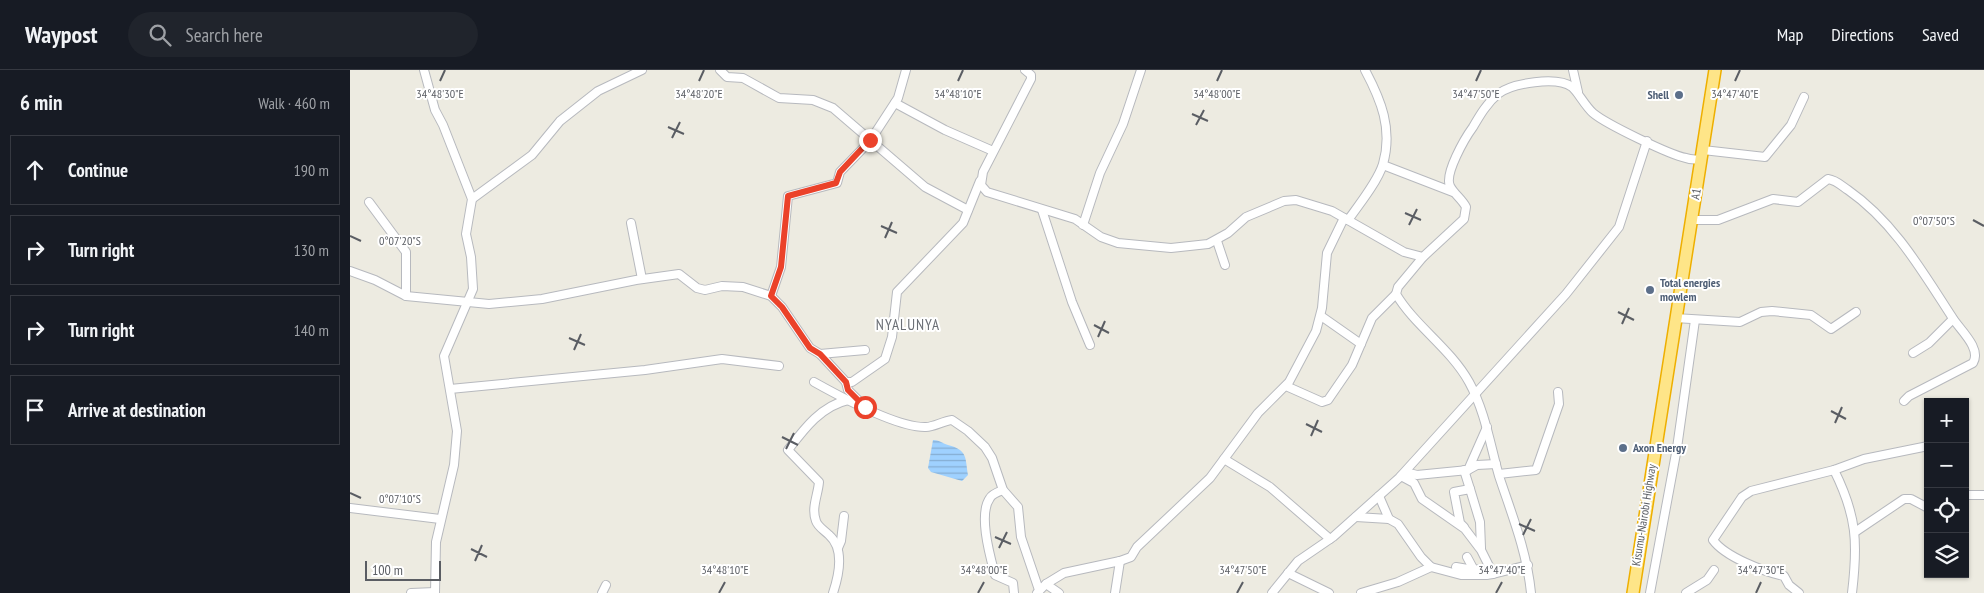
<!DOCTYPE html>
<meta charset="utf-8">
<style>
:root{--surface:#171b24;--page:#20242c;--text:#f1f3f6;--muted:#9ea1a6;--line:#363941}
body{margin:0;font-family:"PT Sans Narrow",sans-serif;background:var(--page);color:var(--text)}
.controls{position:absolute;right:15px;bottom:15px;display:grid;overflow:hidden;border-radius:0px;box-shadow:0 1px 4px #0004}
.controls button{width:45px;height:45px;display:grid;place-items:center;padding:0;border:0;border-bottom:1px solid var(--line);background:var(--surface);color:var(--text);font:25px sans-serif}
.scale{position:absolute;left:15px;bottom:12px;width:76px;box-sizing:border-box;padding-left:5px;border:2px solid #5a5d63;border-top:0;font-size:14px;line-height:18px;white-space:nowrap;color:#5a5d63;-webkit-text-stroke:4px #fff;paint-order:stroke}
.stop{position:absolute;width:15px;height:15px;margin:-11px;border:4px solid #eb422a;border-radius:50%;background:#fff}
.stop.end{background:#eb422a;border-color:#fff;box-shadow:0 1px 5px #0008}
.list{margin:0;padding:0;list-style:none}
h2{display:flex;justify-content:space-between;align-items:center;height:65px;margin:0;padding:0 20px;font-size:21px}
h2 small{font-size:16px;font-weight:400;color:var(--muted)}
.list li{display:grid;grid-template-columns:32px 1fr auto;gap:15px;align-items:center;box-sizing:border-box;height:70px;margin:0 10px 10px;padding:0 10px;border:1px solid var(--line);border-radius:0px}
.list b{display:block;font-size:19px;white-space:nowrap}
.list em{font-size:16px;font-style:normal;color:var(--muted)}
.icon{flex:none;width:28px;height:28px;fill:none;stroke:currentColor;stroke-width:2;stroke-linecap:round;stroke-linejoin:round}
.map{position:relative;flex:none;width:1634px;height:523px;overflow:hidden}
header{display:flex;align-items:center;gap:30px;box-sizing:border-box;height:70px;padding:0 25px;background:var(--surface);border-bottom:1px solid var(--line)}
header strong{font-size:24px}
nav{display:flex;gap:28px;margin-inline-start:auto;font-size:18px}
.search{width:350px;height:45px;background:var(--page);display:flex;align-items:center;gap:12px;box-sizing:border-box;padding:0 18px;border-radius:28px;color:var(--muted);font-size:19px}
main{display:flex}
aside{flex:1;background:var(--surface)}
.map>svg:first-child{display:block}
.water{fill:url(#water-rules)}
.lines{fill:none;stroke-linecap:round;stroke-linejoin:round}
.minor-casing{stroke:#b7b9be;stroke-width:10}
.highway-casing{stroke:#eeaf00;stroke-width:14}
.minor{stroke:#fff;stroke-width:8}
.highway{stroke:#fee588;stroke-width:11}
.route{stroke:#eb422a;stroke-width:6}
.ticks{fill:none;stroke:#5a5d63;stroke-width:2}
.service-dot{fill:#5c6f8a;stroke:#fff;stroke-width:2}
.labels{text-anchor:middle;stroke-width:4;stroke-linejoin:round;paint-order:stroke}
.service-label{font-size:12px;font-weight:bold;fill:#4e5e75;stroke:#fff;text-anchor:start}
.street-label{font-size:12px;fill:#5a5d63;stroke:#fff}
.quarter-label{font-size:15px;letter-spacing:1px;fill:#6b6f75;stroke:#fff}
.ticks-label{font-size:12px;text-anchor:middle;fill:#5a5d63;stroke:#fff;stroke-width:4;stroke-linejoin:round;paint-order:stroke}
</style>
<header>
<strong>Waypost</strong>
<div class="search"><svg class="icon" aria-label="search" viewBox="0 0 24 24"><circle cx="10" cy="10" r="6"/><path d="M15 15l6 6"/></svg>Search here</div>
<nav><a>Map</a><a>Directions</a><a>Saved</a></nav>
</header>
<main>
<aside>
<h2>6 min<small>Walk · 460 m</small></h2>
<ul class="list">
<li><svg class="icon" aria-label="ahead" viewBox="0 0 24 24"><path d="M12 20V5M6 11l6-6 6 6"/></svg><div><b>Continue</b></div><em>190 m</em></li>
<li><svg class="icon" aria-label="right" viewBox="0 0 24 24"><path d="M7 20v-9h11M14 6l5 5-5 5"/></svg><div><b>Turn right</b></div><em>130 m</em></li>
<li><svg class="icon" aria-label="right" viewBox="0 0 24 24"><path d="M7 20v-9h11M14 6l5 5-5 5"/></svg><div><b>Turn right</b></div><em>140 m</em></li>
<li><svg class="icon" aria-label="arrive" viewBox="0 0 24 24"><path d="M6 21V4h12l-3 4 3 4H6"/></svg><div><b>Arrive at destination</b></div></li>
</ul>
</aside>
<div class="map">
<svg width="1634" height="523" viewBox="0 0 1634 523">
<defs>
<pattern id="water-rules" width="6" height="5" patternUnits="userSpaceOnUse" patternTransform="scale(1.25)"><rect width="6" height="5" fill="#9fd1ff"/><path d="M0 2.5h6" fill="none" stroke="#85add2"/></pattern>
</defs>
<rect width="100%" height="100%" fill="#edebe1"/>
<path class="water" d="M 583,370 C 589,370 592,373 598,375 C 618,380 615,388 618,405 L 612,411 L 581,402 L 578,398 Z"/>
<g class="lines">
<defs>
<g id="minor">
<polyline points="74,0 85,40 93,55 122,129 116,164 121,187 123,219 94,286 107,361 104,395 86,472 85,523"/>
<polyline points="370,0 377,7 393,8 429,28 463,30 483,38 575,117 618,140"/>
<path d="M 675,0 L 681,5 L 681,9 L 633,102 L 631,115 L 637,122 L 725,149 L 751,167 L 768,173 L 821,178 L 858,174 L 878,163 L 896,147 L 934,131 L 946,130 L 982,141 L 1054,182 L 1073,187 L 1114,149 L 1116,137 C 1112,129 1104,124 1100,116 C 1094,104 1115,68 1123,57 C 1130,45 1137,33 1148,24 C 1162,13 1207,6 1222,17 C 1228,22 1235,36 1243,43 C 1256,54 1320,85 1336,88 C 1341,90 1346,89 1351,90"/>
<polyline points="1223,0 1228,22"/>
<polyline points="545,33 595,60 643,81"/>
<polyline points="520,71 548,28 556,0"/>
<polyline points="1353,80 1415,87 1441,55 1454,27"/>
<polyline points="1033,95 1103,122"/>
<polyline points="122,129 182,85 210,51 248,21 292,0"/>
<polyline points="19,132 56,182 56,226"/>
<polyline points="692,140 722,232 740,275"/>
<path d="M 998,150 C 1009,135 1028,111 1033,94 C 1043,59 1031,30 1015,0"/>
<path d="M 1342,150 L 1368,150 L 1423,129 L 1448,132 L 1478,109 C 1486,110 1492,116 1498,120 C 1544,152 1572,201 1602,247 C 1609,259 1632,278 1623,293 L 1559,326 L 1554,331"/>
<polyline points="281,153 292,209"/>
<polyline points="733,155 750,103 773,54 791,0"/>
<polyline points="867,171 875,195"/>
<path d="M 1073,187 L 1048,217 L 1046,224 C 1065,256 1100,278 1119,312 C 1135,341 1140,374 1149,406 C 1162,445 1177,482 1181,523"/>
<polyline points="0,201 25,210 56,226 139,234 192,229 286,210 329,204 347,218 355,220 372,216 393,217 421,226 432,237 460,278 470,284 496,312 498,320 515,337"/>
<polyline points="421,226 431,197 438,126 487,113 490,102 520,71"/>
<polyline points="971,246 1011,274"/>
<polyline points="1325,248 1390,252 1411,242 1422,241 1461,245 1481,259 1506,242"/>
<polyline points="1563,283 1579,273 1603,249"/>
<polyline points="470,284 515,280"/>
<path d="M 464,312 C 489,326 548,358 576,357 C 584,357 593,351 602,350 L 618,361 L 635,377 L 642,388 L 653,420 L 668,437 L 671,467 L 689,520"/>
<polyline points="496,312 502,312 535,289 542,267 547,222 613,153 630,111"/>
<polyline points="936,316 972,332 978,330 1002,295 1022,248 1046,224"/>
<polyline points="100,319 295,300 372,289 429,296"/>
<polyline points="874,389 920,417 980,469"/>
<polyline points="1114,400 1120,419"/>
<polyline points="1118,400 1127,395 1146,394"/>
<path d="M 1484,400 C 1507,446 1508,473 1502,523"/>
<polyline points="1149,404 1186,400 1209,334 1208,322"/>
<path d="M 653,420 C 648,422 642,424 640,428 C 628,444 640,486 645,505 L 663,513 L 664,523"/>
<polyline points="1615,425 1634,425"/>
<polyline points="1029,426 1039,449 1048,454 1071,487 1081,497 1111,505 1136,505"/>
<polyline points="0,438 90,449"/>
<polyline points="1006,447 1039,449"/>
<polyline points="1114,457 1110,453 1104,422 1120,419 1130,452 1131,478"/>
<polyline points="1505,462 1554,429 1561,429 1578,438"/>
<polyline points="488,478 491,471 494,446"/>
<polyline points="1117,487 1124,500 1130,499 1136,505 1143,504 1131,480 1115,459 1072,429 1064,413 1051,406 1059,403 1067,405 1118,400 1137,357"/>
<polyline points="1106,497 1124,500"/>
<polyline points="938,503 979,523"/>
<polyline points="1143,504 1178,495"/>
<polyline points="696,514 709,523"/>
<polyline points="61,523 85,522"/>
<polyline points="252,523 256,515"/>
<path d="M 483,523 C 489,505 495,479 479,465 C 474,460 468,457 466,451 C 461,438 468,425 469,412 L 438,380 C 454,359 471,336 498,330"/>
<polyline points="687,523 696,514 714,503 770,491 781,487 787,477 860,408 908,343 939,312 966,261 972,238 977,183 994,148"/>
<polyline points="765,523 770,491"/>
<polyline points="922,523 948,491 983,467 1049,408 1216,224 1269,157 1297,71"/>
<polyline points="1011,523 1048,512 1081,497"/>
<polyline points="1300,523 1327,378 1345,250"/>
<polyline points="1336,523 1357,510 1364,500"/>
<path d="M 1449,523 L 1439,515 L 1434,506 C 1415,502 1375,487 1363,470 L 1392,427 L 1401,421 L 1484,400 L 1514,389 L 1578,376"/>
</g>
<polyline id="highway" points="1283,523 1365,0"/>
</defs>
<use href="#minor" class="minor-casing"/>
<use href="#highway" class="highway-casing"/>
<use href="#minor" class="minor"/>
<use href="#highway" class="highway"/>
</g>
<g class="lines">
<polyline class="route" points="515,337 498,320 496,312 470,284 460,278 432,237 421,226 431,197 438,126 486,113 490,102 520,70"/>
</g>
<path class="ticks" d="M 90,11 L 95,0M 349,11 L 354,0M 608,11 L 613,0M 867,11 L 872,0M 1126,11 L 1131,0M 1385,11 L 1390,0M 842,44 L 858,51M 846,55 L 854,40M 318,57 L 334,64M 322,68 L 330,52M 1055,143 L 1071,150M 1623,150 L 1634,156M 1059,155 L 1067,139M 531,156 L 547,163M 0,166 L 11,171M 535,168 L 542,152M 1268,242 L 1284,250M 1272,254 L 1279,238M 744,255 L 759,263M 748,267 L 755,251M 219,268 L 235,275M 224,280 L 231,264M 1481,341 L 1496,349M 1485,353 L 1492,337M 956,354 L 972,362M 961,366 L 968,350M 432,367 L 448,375M 436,379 L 444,363M 0,423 L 11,428M 1169,454 L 1185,461M 1173,465 L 1181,449M 645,467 L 661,474M 649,478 L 657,462M 121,479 L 137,487M 125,491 L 132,475M 369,523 L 375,512M 628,523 L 634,512M 887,523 L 893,512M 1146,523 L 1152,512M 1406,523 L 1411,512"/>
<g class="service-dot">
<circle cx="1329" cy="25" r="5"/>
<circle cx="1300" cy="220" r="5"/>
<circle cx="1273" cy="378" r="5"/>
</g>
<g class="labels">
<g class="service-label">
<text x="1319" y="29" text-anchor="end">Shell</text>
<text x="1310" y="217">Total energies<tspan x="1310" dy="14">mowlem</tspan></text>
<text x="1283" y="382">Axon Energy</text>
</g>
<g class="street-label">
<text transform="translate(1346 124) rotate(-81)" y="4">A1</text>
<text transform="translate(1294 445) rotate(-81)" y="4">Kisumu-Nairobi Highway</text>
</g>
<g class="quarter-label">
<text x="558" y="260">NYALUNYA</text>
</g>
</g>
<g class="ticks-label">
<text x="90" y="28">34°48'30"E</text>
<text x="349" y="28">34°48'20"E</text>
<text x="608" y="28">34°48'10"E</text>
<text x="867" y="28">34°48'00"E</text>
<text x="1126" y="28">34°47'50"E</text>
<text x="1385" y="28">34°47'40"E</text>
<text x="1584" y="155">0°07'50"S</text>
<text x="50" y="175">0°07'20"S</text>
<text x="50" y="433">0°07'10"S</text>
<text x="375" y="504">34°48'10"E</text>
<text x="634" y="504">34°48'00"E</text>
<text x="893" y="504">34°47'50"E</text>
<text x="1152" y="504">34°47'40"E</text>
<text x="1411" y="504">34°47'30"E</text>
</g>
</svg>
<div class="controls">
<button>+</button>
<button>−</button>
<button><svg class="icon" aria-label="locate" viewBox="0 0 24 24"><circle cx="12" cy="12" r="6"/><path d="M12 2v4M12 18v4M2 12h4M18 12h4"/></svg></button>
<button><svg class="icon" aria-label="layers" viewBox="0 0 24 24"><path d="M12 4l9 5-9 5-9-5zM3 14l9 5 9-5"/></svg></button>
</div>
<div class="scale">100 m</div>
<div class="stop" style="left:515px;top:337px"></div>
<div class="stop end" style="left:520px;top:70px"></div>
</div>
</main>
